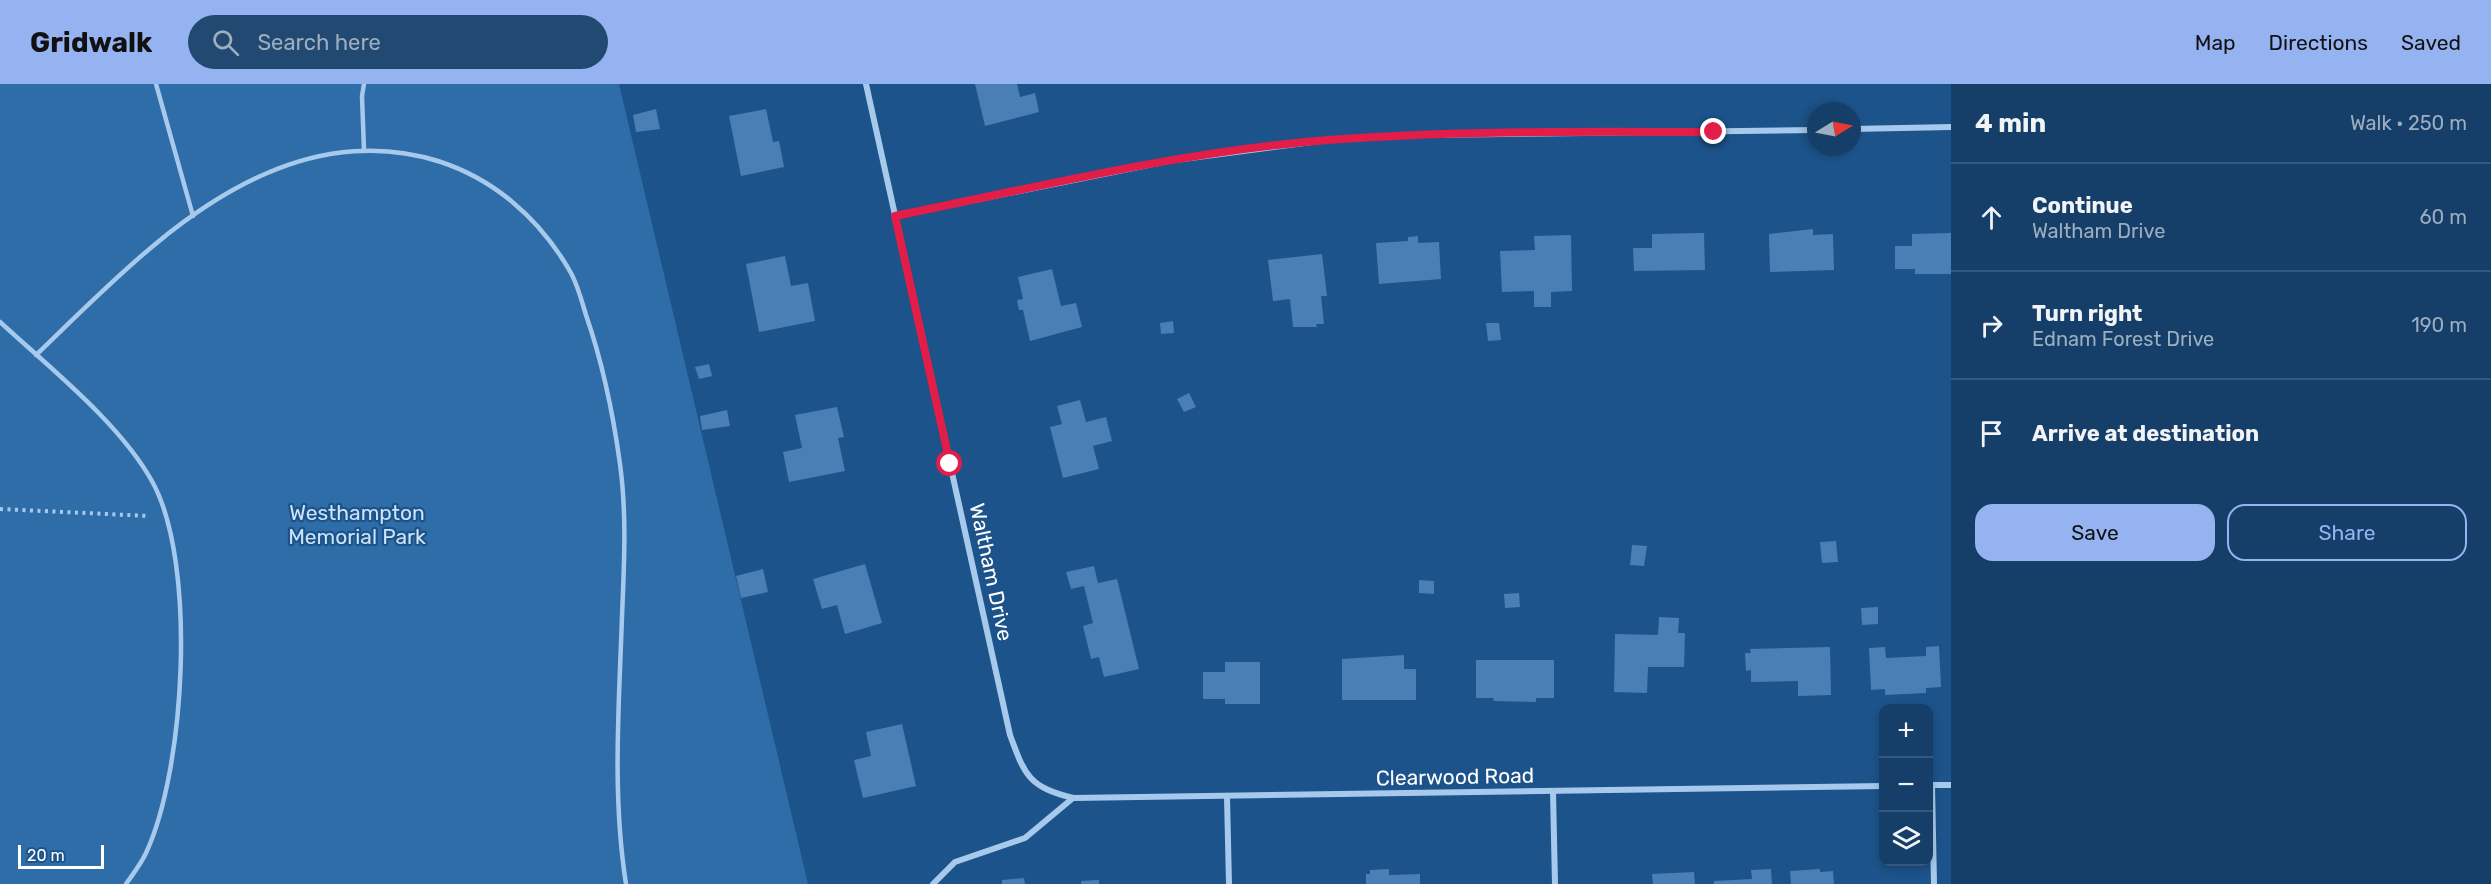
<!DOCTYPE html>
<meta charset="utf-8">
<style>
:root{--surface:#153e68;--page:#224971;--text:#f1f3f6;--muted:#9daec0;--line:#34577c;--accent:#95b2f1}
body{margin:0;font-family:Rubik,sans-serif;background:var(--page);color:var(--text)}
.controls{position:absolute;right:18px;bottom:18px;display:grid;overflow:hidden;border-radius:12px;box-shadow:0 3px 9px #0003}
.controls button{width:54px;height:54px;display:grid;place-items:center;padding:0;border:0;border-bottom:2px solid var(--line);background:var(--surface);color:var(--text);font:30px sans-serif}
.compass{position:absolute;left:1807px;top:18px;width:54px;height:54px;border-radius:50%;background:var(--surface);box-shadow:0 3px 9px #0003;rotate:80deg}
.scale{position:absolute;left:18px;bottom:15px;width:86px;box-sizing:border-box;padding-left:6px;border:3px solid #fff;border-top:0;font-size:16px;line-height:21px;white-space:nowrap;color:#fff;-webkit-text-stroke:4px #1c538a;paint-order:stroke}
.stop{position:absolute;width:18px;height:18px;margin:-14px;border:4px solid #e11d48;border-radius:50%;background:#fff}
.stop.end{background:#e11d48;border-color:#fff;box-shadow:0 2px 6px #0008}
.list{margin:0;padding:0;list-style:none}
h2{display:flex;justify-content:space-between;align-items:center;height:78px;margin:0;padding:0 24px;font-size:26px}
h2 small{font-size:20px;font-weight:400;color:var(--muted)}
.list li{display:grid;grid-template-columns:39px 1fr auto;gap:18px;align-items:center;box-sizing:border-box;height:108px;padding:0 24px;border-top:2px solid var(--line)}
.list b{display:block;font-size:22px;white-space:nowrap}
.list p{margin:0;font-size:20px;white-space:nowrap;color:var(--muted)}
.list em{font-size:20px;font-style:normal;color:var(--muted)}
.actions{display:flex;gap:12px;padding:18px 24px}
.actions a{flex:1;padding:14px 0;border:2px solid var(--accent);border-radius:18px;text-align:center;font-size:21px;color:var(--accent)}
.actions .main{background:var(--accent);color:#111}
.icon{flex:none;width:33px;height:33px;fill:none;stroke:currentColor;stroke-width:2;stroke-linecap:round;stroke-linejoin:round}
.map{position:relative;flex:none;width:1951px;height:800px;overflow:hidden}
header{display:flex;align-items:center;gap:36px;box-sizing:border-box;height:84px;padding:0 30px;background:var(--accent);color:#111}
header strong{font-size:28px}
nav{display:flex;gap:33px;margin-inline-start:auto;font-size:21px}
.search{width:420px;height:54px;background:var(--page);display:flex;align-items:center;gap:15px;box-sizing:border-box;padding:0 21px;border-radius:33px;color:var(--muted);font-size:22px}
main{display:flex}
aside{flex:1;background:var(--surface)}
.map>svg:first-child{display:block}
.green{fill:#2f6da8}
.building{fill:#497fb4}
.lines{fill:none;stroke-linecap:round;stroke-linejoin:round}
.path{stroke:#a7caec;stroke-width:4;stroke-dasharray:3 4.5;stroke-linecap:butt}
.lane{stroke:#a7caec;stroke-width:4.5}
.street{stroke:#a7caec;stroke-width:6}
.route{stroke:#e11d48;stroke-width:8}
.labels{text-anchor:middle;stroke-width:4.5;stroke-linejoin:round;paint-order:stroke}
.park-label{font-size:21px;fill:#cce3f9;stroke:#1c538a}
.street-label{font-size:21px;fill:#fff;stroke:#1c538a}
</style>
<header>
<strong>Gridwalk</strong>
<div class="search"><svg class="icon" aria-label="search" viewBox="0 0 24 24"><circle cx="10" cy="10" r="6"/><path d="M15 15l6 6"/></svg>Search here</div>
<nav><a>Map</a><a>Directions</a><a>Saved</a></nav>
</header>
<main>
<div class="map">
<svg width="1951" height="800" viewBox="0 0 1951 800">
<rect width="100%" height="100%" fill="#1c538a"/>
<polygon class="green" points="0,0 619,0 808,800 0,800"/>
<g class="building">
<polygon points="975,0 1017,0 1020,13 1035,9 1039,28 985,42"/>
<polygon points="656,25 660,45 636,48 633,31"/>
<polygon points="766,25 773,58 779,57 784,83 741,92 729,32"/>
<polygon points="1813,145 1813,151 1833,150 1834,186 1770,188 1769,150"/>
<polygon points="1704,149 1705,186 1634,187 1633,164 1652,164 1652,150"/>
<polygon points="1951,149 1951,190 1915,190 1915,185 1895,185 1895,162 1912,162 1912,150"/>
<polygon points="1571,151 1572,207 1551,208 1551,223 1534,223 1534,207 1502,208 1500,167 1535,166 1534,152"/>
<polygon points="1418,152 1418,159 1439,158 1441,195 1379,200 1376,159 1408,157 1408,153"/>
<polygon points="1322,170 1327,212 1321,212 1324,240 1316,240 1317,243 1293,243 1290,215 1273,217 1268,176"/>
<polygon points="785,172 791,202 808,199 815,237 759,248 746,180"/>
<polygon points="1052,185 1061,222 1076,219 1082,243 1030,257 1023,226 1019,226 1017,216 1023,215 1018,193"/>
<polygon points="1173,237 1174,249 1161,250 1160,239"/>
<polygon points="1486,239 1499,239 1501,256 1488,257"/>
<polygon points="709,280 712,292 699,295 695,283"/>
<polygon points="1189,309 1196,323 1184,328 1177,315"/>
<polygon points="1080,316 1086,338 1106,333 1112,357 1093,362 1099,385 1063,394 1050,343 1062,340 1057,322"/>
<polygon points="837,323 844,353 838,354 845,387 789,398 783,368 802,364 795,331"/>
<polygon points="727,326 730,342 702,346 700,332"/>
<polygon points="1836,457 1838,478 1822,479 1820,458"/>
<polygon points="1632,461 1647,462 1644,482 1630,481"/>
<polygon points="865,480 882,539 845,550 837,521 822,525 813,495"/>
<polygon points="1094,482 1098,499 1117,495 1139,585 1104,593 1099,573 1091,575 1083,542 1093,539 1084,502 1071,505 1066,488"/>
<polygon points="763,485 768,508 741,514 736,492"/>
<polygon points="1419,496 1434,497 1434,510 1419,509"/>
<polygon points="1519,509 1520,523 1505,524 1504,510"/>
<polygon points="1878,523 1878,540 1862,541 1861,524"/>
<polygon points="1659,533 1679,534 1678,549 1685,549 1684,583 1648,583 1647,609 1614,608 1615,550 1658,551"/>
<polygon points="1939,562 1941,603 1926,604 1926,609 1885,611 1885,605 1871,606 1869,564 1885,563 1886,574 1926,572 1926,563"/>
<polygon points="1830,563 1831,611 1798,612 1798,597 1751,598 1751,586 1746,587 1745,569 1751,569 1750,565"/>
<polygon points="1404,571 1404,585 1416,585 1416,616 1342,616 1342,575"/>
<polygon points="1476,576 1554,576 1554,614 1536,614 1536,618 1494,617 1493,614 1476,614"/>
<polygon points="1225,578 1260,578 1260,620 1225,620 1225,615 1203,615 1203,588 1225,588"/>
<polygon points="902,640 916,702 863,714 854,676 871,672 866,648"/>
<polygon points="1389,785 1389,791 1420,790 1420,800 1366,800 1366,790 1370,790 1370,786"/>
<polygon points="1771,785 1772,800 1714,800 1714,797 1752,795 1751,786"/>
<polygon points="1820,785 1820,788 1833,787 1834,800 1791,800 1790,787"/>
<polygon points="1694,788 1695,800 1653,800 1652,790"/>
<polygon points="1024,794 1025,800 1002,800 1002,796"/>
<polygon points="1099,796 1099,800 1081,800 1081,797"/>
</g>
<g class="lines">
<polyline class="path" points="0,425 149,432"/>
<g class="lane">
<polyline points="156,0 193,132"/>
<polyline points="364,66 362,12 364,0"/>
<path d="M 0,238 C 50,284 121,340 153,399 C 197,481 185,686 146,769 C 141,780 133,790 126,800"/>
<path d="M 36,271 C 105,205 176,129 265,90 C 384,37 507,76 571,189 C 578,202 582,218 586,231 C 603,280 613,329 620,380 C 627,431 624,482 622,533 C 619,622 612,711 626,800"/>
</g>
<g class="street">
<path d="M 866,0 L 1010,651 C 1025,692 1029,703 1073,714 L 1884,702"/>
<polyline points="1852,45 1951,43"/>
<polyline points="895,132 1168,77 1327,56 1419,51 1816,46"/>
<polyline points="1929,701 1951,701"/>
<polyline points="1932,701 1934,800"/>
<polyline points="1553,708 1555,800"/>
<polyline points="1227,713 1229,800"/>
<polyline points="933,800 955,778 1025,754 1073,714"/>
</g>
</g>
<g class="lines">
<path class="route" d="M 950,380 L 895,132 C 1038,103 1183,67 1328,56 C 1456,46 1586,48 1714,48"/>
</g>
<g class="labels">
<g class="park-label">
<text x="357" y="436">Westhampton<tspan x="357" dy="24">Memorial Park</tspan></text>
</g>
<g class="street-label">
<text transform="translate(991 488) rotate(78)" y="7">Waltham Drive</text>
<text transform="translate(1455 693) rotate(-1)" y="7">Clearwood Road</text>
</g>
</g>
</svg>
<div class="controls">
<button>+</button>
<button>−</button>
<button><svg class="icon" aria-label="layers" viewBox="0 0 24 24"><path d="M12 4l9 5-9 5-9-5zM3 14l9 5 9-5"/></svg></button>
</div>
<svg class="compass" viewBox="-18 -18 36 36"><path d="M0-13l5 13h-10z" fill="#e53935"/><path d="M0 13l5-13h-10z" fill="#9daec0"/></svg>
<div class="scale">20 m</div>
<div class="stop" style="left:950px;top:380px"></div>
<div class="stop end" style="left:1714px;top:48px"></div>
</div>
<aside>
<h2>4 min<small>Walk · 250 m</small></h2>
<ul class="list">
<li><svg class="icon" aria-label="ahead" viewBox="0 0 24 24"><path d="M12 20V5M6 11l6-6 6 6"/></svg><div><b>Continue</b><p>Waltham Drive</p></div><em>60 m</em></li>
<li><svg class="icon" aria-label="right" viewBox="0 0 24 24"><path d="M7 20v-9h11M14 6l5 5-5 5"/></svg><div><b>Turn right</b><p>Ednam Forest Drive</p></div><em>190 m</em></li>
<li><svg class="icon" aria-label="arrive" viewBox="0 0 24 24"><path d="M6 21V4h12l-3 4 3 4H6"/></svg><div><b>Arrive at destination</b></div></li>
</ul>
<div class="actions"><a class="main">Save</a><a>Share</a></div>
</aside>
</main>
